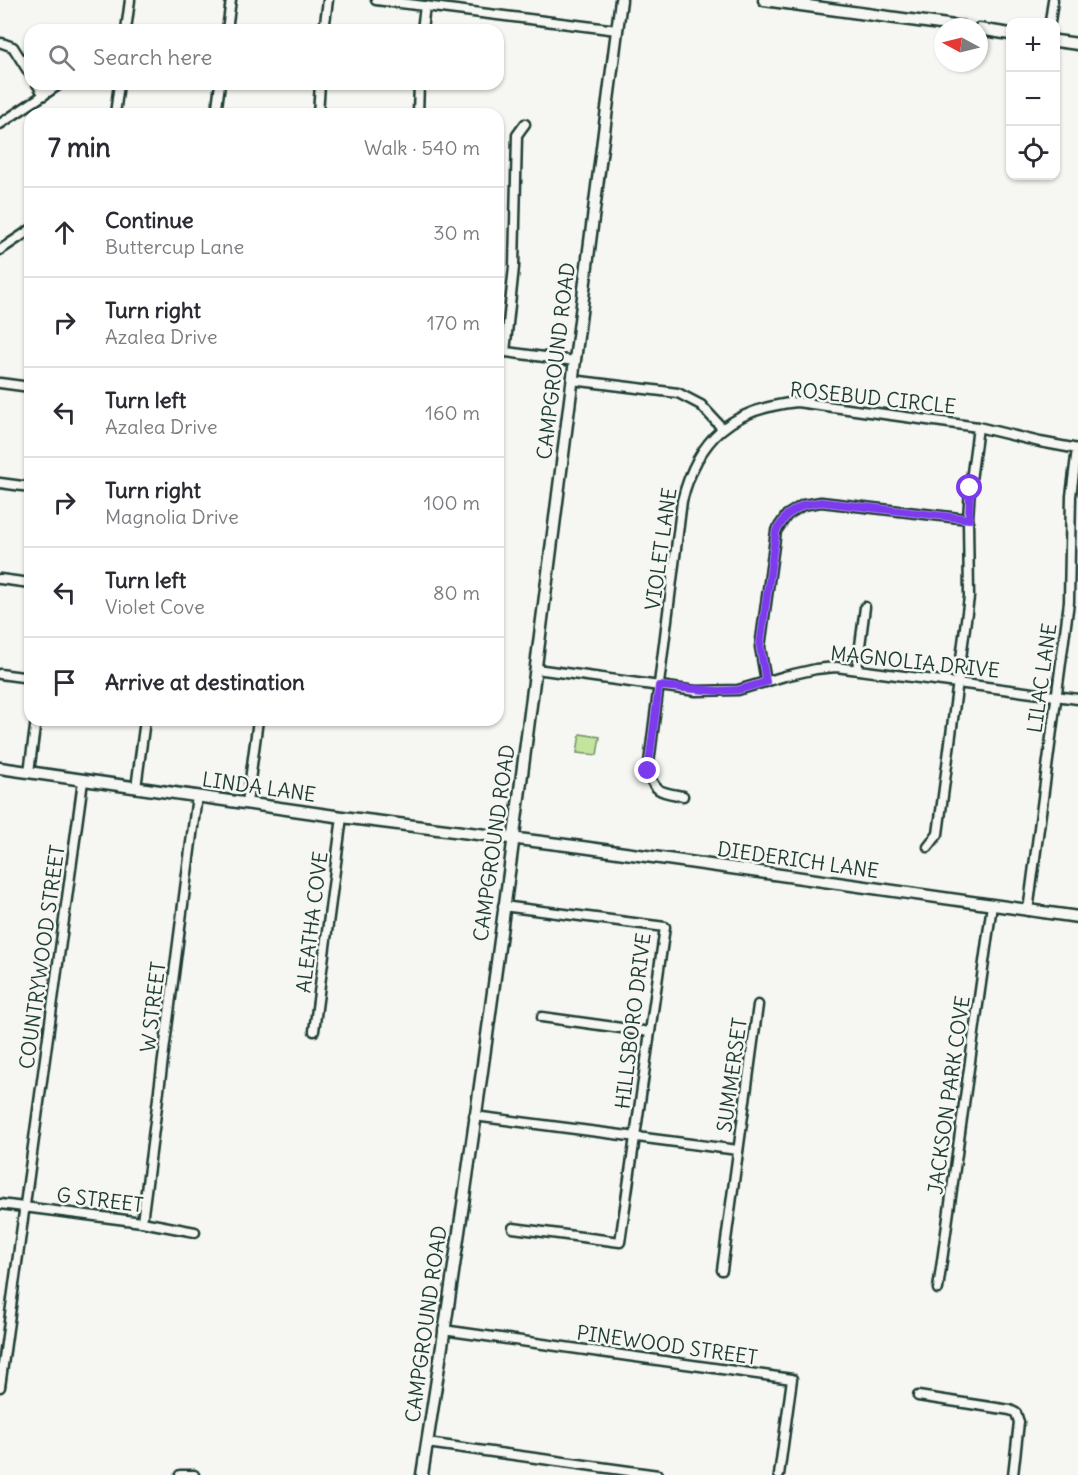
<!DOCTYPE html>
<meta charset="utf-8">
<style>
:root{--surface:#fff;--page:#f7f7f7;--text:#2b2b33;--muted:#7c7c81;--line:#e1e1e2}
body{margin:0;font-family:Delius,sans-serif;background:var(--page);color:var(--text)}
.controls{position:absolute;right:18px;top:18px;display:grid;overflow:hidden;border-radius:12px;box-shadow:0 2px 4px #0004}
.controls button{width:54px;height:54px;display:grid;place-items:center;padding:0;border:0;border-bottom:2px solid var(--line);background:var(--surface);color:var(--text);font:30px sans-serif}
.compass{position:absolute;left:934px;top:18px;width:54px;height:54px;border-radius:50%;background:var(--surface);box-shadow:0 2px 4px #0004;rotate:277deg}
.stop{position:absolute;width:18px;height:18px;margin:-14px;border:4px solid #7c3aed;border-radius:50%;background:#fff}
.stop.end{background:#7c3aed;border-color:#fff;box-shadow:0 2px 6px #0008}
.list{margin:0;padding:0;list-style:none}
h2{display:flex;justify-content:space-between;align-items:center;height:78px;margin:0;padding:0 24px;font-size:26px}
h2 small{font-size:20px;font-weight:400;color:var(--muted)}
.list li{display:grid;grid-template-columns:39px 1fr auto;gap:18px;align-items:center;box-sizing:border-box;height:90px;padding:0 24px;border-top:2px solid var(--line)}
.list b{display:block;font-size:22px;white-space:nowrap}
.list p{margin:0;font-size:20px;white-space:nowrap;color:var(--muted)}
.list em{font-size:20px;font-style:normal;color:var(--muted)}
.icon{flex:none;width:33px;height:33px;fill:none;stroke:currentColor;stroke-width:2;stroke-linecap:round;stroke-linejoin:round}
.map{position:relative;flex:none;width:1078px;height:1475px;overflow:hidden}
.search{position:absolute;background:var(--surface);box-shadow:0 2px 4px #0004;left:24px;top:24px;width:480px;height:66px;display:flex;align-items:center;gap:15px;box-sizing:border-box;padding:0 21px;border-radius:18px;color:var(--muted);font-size:22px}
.panel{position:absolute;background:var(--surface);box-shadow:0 2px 4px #0004;left:24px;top:108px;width:480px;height:618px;border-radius:18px}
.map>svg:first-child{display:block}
.green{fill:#c2e49d;stroke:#709068;stroke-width:1.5}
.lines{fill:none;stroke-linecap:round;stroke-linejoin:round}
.minor-casing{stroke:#1f3d34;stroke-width:13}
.tertiary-casing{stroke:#1f3d34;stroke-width:15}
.minor{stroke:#f6f6f2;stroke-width:8}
.tertiary{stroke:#f6f6f2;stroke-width:10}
.route{stroke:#7c3aed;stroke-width:8}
.labels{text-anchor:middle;stroke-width:5;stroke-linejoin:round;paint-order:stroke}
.street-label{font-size:20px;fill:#1f3d34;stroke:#f6f6f2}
</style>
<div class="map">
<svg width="1078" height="1475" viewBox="0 0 1078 1475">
<rect width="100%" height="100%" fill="#f6f6f2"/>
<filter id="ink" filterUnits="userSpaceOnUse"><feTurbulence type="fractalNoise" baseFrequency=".0167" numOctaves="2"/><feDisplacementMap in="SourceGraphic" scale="12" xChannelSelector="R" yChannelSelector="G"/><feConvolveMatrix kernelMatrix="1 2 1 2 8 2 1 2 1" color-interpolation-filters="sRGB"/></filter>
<g filter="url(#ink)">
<polygon class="green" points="580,734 600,737 597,755 577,753"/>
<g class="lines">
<defs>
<g id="minor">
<polyline points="376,0 617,30"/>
<polyline points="1050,22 1053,0"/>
<polyline points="126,30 130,0"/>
<polyline points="227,30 231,0"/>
<polyline points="324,30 328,0"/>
<polyline points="422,30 425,6"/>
<polyline points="2,43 13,47 30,74"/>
<polyline points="37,84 44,95"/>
<polyline points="115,114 119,84"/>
<polyline points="216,114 220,84"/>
<polyline points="318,114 320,84"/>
<polyline points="418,114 419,84"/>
<polyline points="0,124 60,84"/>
<polyline points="0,250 30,230"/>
<polyline points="498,351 575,361"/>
<polyline points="505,352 514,267 517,135 525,124"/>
<polyline points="572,380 678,393 701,405 722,428"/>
<polyline points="0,383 30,387"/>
<polyline points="0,483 30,487"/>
<polyline points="0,579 30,583"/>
<polyline points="536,669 696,691 738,690 785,676 816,669 836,667 1078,699"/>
<polyline points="857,669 865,607"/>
<polyline points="0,674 30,678"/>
<polyline points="766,682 760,647 776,531 787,515 803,505 821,502 968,519"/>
<polyline points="29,772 36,720"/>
<polyline points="136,788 145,720"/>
<path d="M 683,796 C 662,792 654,793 648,771 L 682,501 C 698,437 732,409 797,402 L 978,427 L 1040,442 L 1078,449"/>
<polyline points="247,803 258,720"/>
<polyline points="928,847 938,834 969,597 968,519 970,488 978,427"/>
<polyline points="503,906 665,927 620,1242 513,1228"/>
<polyline points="1028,911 1069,602 1071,496 1077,449"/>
<polyline points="542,1017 650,1032"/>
<polyline points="314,1031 342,817"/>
<polyline points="474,1116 738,1150"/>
<polyline points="0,1204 142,1222 195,1232"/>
<polyline points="142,1222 197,796"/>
<polyline points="722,1270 758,1005"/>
<polyline points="938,1289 992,905"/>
<polyline points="443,1330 792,1379 779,1475"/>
<polyline points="0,1387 83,781"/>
<polyline points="918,1396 1010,1410 1016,1413 1019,1422 1013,1475"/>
<polyline points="427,1443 658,1475"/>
<polyline points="180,1475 194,1475"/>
</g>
<g id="tertiary">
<polyline points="764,0 962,27"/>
<polyline points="979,29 1010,34"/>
<polyline points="1056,41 1078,44"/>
<polyline points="0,768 342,817 582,847 1078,917"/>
<path d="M 422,1475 C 500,985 557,492 621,0"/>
</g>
</defs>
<use href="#minor" class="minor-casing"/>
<use href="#tertiary" class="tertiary-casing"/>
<use href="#minor" class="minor"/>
<use href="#tertiary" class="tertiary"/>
</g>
</g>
<g class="lines" filter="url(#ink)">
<polyline class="route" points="648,771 659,686 718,691 738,690 766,682 760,646 776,531 787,515 803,505 821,502 969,519 970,488"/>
</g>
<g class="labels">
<g class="street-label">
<text transform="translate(556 361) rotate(-83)" y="7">CAMPGROUND ROAD</text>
<text transform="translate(873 398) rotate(6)" y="7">ROSEBUD CIRCLE</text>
<text transform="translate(661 549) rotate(-82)" y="7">VIOLET LANE</text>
<text transform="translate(915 662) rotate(6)" y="7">MAGNOLIA DRIVE</text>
<text transform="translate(1042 678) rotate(-82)" y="7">LILAC LANE</text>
<text transform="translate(259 787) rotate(8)" y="7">LINDA LANE</text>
<text transform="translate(494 843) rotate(-82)" y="7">CAMPGROUND ROAD</text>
<text transform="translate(798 860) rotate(8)" y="7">DIEDERICH LANE</text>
<text transform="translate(312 922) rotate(-83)" y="7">ALEATHA COVE</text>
<text transform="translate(42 957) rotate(-82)" y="7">COUNTRYWOOD STREET</text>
<text transform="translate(153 1007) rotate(-83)" y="7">W STREET</text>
<text transform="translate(633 1021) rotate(-83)" y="7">HILLSBORO DRIVE</text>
<text transform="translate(732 1075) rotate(-82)" y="7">SUMMERSET</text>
<text transform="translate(949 1095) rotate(-82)" y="7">JACKSON PARK COVE</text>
<text transform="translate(100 1200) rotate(7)" y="7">G STREET</text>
<text transform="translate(426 1324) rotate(-82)" y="7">CAMPGROUND ROAD</text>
<text transform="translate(667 1345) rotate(8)" y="7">PINEWOOD STREET</text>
</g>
</g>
</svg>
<div class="controls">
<button>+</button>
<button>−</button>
<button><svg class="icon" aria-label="locate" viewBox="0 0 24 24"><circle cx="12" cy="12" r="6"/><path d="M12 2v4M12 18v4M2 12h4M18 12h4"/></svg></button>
</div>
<svg class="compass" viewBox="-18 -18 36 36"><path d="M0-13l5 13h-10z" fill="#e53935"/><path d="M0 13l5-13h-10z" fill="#7c7c81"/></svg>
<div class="stop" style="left:970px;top:488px"></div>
<div class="stop end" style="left:648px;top:771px"></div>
<div class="search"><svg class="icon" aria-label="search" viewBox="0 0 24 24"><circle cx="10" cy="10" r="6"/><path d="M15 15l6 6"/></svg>Search here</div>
<section class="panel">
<h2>7 min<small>Walk · 540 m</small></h2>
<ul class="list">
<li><svg class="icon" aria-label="ahead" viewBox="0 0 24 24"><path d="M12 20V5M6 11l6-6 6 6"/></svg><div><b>Continue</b><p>Buttercup Lane</p></div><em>30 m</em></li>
<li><svg class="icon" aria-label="right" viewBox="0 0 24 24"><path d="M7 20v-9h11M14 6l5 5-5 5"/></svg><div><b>Turn right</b><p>Azalea Drive</p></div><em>170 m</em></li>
<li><svg class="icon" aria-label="left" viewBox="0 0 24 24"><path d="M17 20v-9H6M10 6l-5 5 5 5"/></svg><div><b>Turn left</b><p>Azalea Drive</p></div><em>160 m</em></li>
<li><svg class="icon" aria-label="right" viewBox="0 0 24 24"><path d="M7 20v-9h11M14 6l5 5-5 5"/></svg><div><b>Turn right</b><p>Magnolia Drive</p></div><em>100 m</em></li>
<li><svg class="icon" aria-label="left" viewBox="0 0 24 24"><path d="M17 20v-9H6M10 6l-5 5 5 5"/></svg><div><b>Turn left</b><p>Violet Cove</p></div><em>80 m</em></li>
<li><svg class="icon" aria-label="arrive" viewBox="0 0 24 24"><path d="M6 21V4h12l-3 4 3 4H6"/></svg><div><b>Arrive at destination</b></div></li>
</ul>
</section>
</div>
